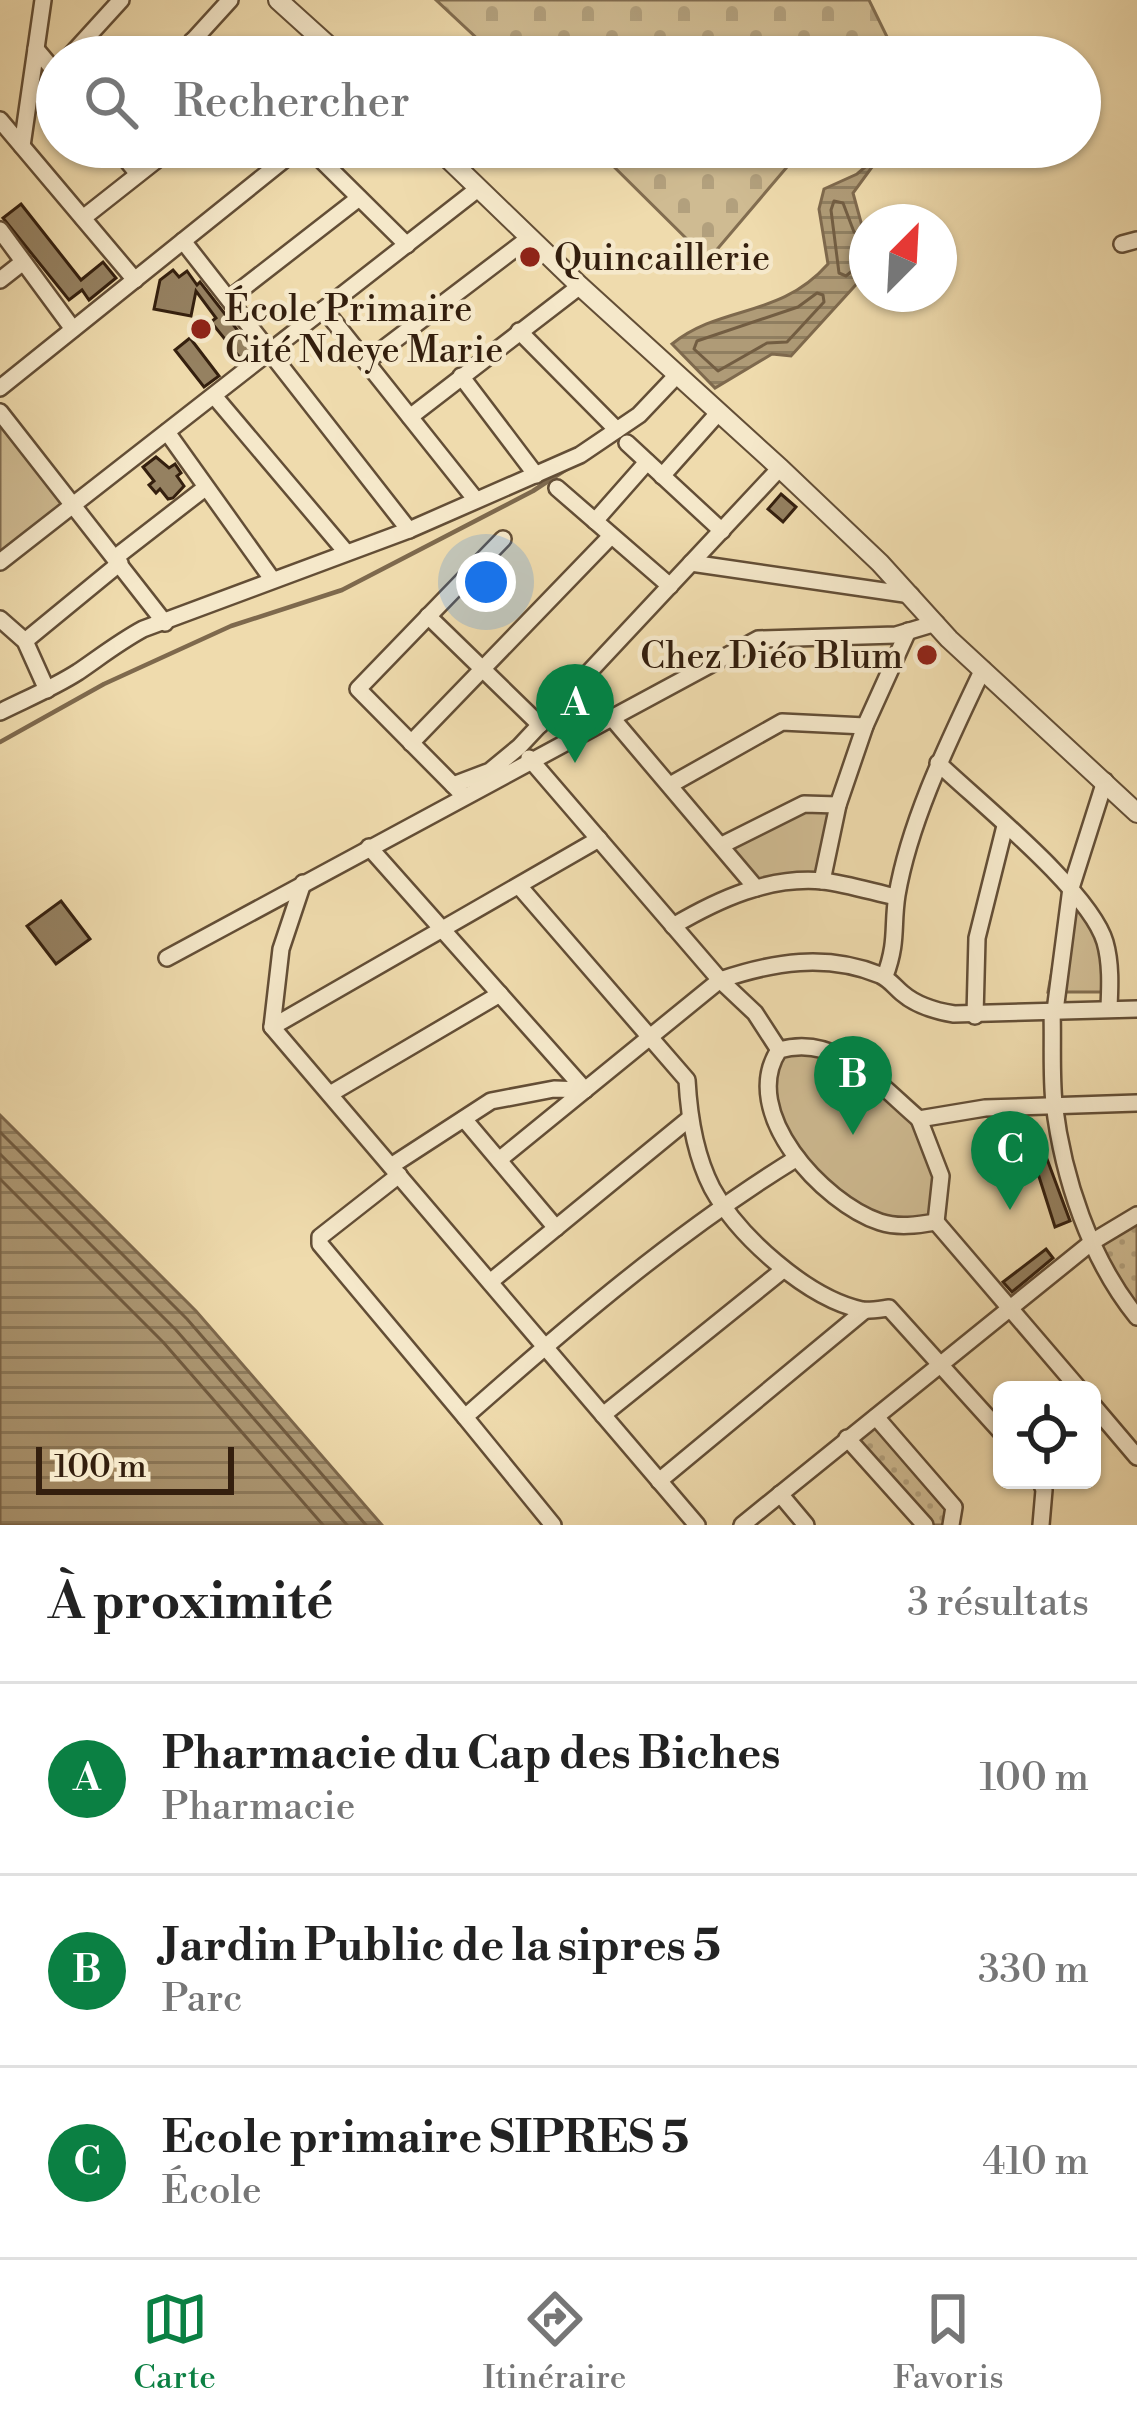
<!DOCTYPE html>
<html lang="fr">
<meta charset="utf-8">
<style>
:root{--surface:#fff;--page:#f6f6f6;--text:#222;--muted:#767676;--line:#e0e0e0;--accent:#0b8043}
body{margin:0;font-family:"Libre Bodoni",serif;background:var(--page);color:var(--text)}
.controls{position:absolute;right:36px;bottom:36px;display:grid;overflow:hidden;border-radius:18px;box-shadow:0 3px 9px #0004}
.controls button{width:108px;height:108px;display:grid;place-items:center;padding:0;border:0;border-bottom:3px solid var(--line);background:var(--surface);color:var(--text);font:60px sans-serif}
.compass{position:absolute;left:849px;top:204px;width:108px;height:108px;border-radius:50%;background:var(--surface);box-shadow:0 3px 9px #0004;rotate:24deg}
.scale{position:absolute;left:36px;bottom:30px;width:198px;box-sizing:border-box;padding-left:12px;border:6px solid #341f0e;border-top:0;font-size:33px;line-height:42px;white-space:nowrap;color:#341f0e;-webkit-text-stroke:9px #f5e8ca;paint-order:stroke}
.you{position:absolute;left:486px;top:582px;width:42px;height:42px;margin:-30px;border:9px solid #fff;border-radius:50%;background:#1a73e8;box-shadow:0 0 0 18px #1a73e833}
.badge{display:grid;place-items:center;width:78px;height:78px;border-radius:50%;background:var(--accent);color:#fff;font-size:39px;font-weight:700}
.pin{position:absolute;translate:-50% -99px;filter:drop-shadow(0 3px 6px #0008)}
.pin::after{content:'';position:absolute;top:63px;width:42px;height:36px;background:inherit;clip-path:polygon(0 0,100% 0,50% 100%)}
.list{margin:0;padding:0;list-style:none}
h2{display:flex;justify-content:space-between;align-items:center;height:156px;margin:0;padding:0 48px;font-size:51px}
h2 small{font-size:39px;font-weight:400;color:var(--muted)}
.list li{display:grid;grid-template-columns:78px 1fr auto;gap:36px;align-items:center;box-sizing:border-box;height:192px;padding:0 48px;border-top:3px solid var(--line)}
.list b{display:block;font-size:45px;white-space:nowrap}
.list p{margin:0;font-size:39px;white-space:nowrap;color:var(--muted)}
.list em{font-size:39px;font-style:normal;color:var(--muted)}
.icon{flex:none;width:66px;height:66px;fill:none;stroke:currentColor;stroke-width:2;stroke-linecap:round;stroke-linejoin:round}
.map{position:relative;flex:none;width:1137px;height:1525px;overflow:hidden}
.search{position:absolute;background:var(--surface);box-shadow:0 3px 9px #0004;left:36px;right:36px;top:36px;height:132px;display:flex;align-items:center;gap:30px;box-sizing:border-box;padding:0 42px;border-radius:66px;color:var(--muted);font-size:45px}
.sheet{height:732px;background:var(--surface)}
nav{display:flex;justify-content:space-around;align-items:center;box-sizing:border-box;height:168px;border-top:3px solid var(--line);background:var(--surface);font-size:33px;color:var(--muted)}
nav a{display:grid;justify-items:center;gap:6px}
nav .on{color:var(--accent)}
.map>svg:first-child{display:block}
.grass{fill:url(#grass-dots);stroke:#826d50;stroke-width:3}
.cemetery{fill:url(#cemetery-stones);stroke:#826d50;stroke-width:3}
.garden{fill:#cfbb92;stroke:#826d50;stroke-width:3}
.water{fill:url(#water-rules);stroke:#7e694d;stroke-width:3}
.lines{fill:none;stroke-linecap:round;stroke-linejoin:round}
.shore{stroke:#725d42;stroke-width:3}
.stream{stroke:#7e694d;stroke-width:4.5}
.building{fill:#958161;stroke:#341f0e;stroke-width:3}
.minor-casing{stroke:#634e36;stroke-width:20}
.tertiary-casing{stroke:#634e36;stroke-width:22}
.minor{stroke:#f5e8ca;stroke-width:15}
.tertiary{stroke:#f5e8ca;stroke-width:18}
.poi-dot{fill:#8f2418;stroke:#f5e8ca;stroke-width:4.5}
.labels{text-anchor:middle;stroke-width:9;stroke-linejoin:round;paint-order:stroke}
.poi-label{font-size:36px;fill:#341f0e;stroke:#f5e8ca;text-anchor:start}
</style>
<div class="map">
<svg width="1137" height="1525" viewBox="0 0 1137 1525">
<defs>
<pattern id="grass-dots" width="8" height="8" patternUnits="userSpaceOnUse" patternTransform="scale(3)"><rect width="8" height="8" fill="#cfbb92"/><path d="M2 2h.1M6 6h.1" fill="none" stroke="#b2a07d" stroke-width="1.8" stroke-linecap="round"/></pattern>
<pattern id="cemetery-stones" width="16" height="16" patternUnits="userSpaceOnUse" patternTransform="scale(3)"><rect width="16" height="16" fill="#cfbb92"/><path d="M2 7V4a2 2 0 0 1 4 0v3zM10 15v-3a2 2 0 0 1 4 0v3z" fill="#b2a07d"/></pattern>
<pattern id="water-rules" width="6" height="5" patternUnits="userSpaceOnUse" patternTransform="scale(3)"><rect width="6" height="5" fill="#af9b77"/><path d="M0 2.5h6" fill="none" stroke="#8f7e60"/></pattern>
</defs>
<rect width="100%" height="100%" fill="#efdbad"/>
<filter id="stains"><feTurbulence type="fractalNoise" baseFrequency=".00167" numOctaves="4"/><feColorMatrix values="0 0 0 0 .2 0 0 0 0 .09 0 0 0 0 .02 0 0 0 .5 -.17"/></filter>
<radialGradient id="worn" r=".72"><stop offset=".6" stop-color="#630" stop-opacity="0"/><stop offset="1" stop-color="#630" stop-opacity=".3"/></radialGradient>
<g class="grass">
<polygon points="1137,1219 1137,1313 1092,1244"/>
<polygon points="876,1417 953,1508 949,1525 923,1525 849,1441"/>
</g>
<g class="cemetery">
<polygon points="436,0 869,0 893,49 886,57 497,57"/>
<polygon points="594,147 804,147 708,260"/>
</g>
<g class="garden">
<polygon points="0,426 64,502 0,556"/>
<polygon points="836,806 821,879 753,886 726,850 805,807"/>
<polygon points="1067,890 1103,940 1109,992 1048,992"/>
<polygon points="780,1050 851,1058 918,1119 940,1176 932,1221 892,1222 860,1214 794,1159 768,1078"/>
</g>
<g class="water">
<path d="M 883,152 L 853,193 L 867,244 L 862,278 L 791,356 L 772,354 L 715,388 L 672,344 C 722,304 779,319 828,264 L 819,209 L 824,189 L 857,174 Z"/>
<polygon points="0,1115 196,1311 382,1525 0,1525"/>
</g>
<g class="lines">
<g class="shore">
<polyline points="867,236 854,232 843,203 834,201 831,210 839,273 846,276 858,266 867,265"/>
<polygon points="817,293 823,295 824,302 787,342 767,343 718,371 694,349 697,341 798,307"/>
<polyline points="0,1132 187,1319 366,1525"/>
<polyline points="0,1154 176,1330 347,1525"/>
<polyline points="0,1179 163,1342 323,1525"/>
</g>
<polyline class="stream" points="0,742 104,684 231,626 342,590 533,491 571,466"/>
</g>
<g class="building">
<polygon points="21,204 81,280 103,262 116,278 89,300 82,290 69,300 3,218"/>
<polygon points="173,270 179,277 187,271 197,285 200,282 253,350 241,359 211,322 216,318 196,291 191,316 154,309 160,280"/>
<polygon points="190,338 219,376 204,387 175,350"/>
<polygon points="156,457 169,468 175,464 181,473 177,476 184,486 173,498 168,499 160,489 156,493 149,485 154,481 143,467"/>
<polygon points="781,494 796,507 783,522 768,509"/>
<polygon points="61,901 90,939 56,964 27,926"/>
<polygon points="1047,1159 1070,1221 1055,1227 1035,1164"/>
<polygon points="1046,1249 1053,1258 1012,1292 1003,1282"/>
</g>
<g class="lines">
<defs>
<g id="minor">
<polyline points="192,41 209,57"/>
<polyline points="36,49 57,74"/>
<polyline points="69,57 121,0"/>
<polyline points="178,57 230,0"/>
<polyline points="0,120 135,280"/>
<polyline points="22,146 43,0"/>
<polyline points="116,147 138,174"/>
<polyline points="308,147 407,245"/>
<polyline points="83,218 173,147"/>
<polyline points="0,230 73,329"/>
<polyline points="183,241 409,530"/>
<polyline points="1122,244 1137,240"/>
<polyline points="0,280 23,262"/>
<polyline points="229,299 359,198"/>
<polyline points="324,309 476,500"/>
<polyline points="519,331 617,430"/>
<polyline points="366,362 529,238"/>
<polyline points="461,376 536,475"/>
<polyline points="0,388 300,147"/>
<polyline points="215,397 346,552"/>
<polyline points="0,412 165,623"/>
<polyline points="410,417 580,286"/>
<polyline points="167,432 272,579"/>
<polyline points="627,443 722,531"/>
<polyline points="662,476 719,412"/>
<polyline points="557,488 670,586"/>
<polyline points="595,521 647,462"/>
<polyline points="116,557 205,488"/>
<polyline points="0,562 479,188"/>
<polyline points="691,563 911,595"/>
<polyline points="428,616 540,725"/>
<polyline points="0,619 25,641 47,690"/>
<polyline points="25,641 120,563"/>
<path d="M 0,712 C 26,699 53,688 78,672 C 100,657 119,642 143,629 L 409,530 L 580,455 L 639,415 L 677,375"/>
<polyline points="612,718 756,888"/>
<polyline points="411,743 611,536"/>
<polyline points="529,758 720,980 755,1013 779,1050"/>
<path d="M 938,763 C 980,803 1090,891 1105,942 C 1111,963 1110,986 1109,1007"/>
<polyline points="453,785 490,771 519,747 780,468"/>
<polyline points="670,785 782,722 865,726"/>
<polyline points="459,791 358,689 503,539"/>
<polyline points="722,845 804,804 838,805"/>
<polyline points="369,847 585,1090"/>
<polyline points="822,881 838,805 865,726 908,631"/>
<polyline points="303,883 281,949 272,1027 697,1525"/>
<path d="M 519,886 L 687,1080 C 689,1117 695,1155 712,1188 C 738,1236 807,1298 862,1310 C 870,1311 881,1309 889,1308 L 1002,1433"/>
<path d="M 673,926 C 719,899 769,876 823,881 C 847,884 873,892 896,897"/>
<polyline points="167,958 758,639 896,635 936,623"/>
<path d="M 885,976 C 898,941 892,927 897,895 C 910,819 950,739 983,669"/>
<path d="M 1052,1011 C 1053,1041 1051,1073 1054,1103 C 1063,1178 1090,1259 1137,1317"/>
<polyline points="1055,1011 1071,888 1105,781"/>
<polyline points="975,1016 977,938 1005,826"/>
<polyline points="272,1027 599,839"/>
<polyline points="330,1094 500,994"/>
<polyline points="464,1119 556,1228"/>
<polyline points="919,1119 941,1176 936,1222"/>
<path d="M 499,1160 L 720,980 C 773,962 826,953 880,975 C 889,979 894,986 902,993 C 917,1006 935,1011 954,1014 L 1137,1009"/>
<polyline points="391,1166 491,1101 554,1089 585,1090"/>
<polyline points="399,1175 320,1237 320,1244 465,1417"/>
<path d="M 936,1222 C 918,1225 898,1228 880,1222 C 823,1203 738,1112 779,1050 C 837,1033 878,1084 919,1119 L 985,1108 L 1137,1103"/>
<polyline points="936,1222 1080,1390"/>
<polyline points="490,1282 690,1118"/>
<polyline points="1092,1404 1137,1457"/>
<polyline points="603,1415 783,1270"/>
<polyline points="876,1417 954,1507 951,1525"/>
<polyline points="847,1438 925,1525"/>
<polyline points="1040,1480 1044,1490 1041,1525"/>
<polyline points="659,1481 864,1311"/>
<polyline points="780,1494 806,1525"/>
<path d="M 553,1525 L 465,1417 C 570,1324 677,1232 797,1158"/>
<polyline points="742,1525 1092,1242 1137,1215"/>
</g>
<g id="tertiary">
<polyline points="278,0 341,57"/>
<polyline points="436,147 580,286 780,468 880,563 949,639 1137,813"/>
</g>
</defs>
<use href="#minor" class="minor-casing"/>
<use href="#tertiary" class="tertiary-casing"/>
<use href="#minor" class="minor"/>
<use href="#tertiary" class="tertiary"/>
</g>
<g class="poi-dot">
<circle cx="530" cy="257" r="12"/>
<circle cx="201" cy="329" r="12"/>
<circle cx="927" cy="655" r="12"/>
</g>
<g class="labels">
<g class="poi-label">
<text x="554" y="270">Quincaillerie</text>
<text x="225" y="321">École Primaire<tspan x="225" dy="41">Cité Ndeye Marie</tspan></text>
<text x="903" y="668" text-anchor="end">Chez Diéo Blum</text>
</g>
</g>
<rect width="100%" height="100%" filter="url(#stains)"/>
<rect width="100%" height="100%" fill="url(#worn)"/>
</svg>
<div class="controls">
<button><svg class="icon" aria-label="locate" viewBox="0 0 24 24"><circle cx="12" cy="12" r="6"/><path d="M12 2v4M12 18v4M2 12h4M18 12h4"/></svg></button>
</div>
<svg class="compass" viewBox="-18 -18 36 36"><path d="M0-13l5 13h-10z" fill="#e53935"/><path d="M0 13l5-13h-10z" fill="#767676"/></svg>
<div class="scale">100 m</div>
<div class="you"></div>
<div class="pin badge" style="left:575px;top:763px">A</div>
<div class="pin badge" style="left:853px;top:1135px">B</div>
<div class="pin badge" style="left:1010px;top:1210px">C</div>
<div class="search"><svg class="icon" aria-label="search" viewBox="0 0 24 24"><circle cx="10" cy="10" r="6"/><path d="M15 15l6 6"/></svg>Rechercher</div>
</div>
<section class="sheet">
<h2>À proximité<small>3 résultats</small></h2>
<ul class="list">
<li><span class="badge">A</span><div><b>Pharmacie du Cap des Biches</b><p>Pharmacie</p></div><em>100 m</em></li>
<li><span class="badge">B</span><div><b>Jardin Public de la sipres 5</b><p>Parc</p></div><em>330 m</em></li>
<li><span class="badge">C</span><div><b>Ecole primaire SIPRES 5</b><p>École</p></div><em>410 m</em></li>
</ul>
</section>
<nav>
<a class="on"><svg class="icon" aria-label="map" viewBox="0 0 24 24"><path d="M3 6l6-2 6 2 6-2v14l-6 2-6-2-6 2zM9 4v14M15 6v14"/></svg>Carte</a>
<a><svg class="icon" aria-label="directions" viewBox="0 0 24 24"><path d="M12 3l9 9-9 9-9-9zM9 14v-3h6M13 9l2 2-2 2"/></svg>Itinéraire</a>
<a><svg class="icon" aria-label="saved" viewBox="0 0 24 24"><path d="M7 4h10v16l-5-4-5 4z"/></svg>Favoris</a>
</nav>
